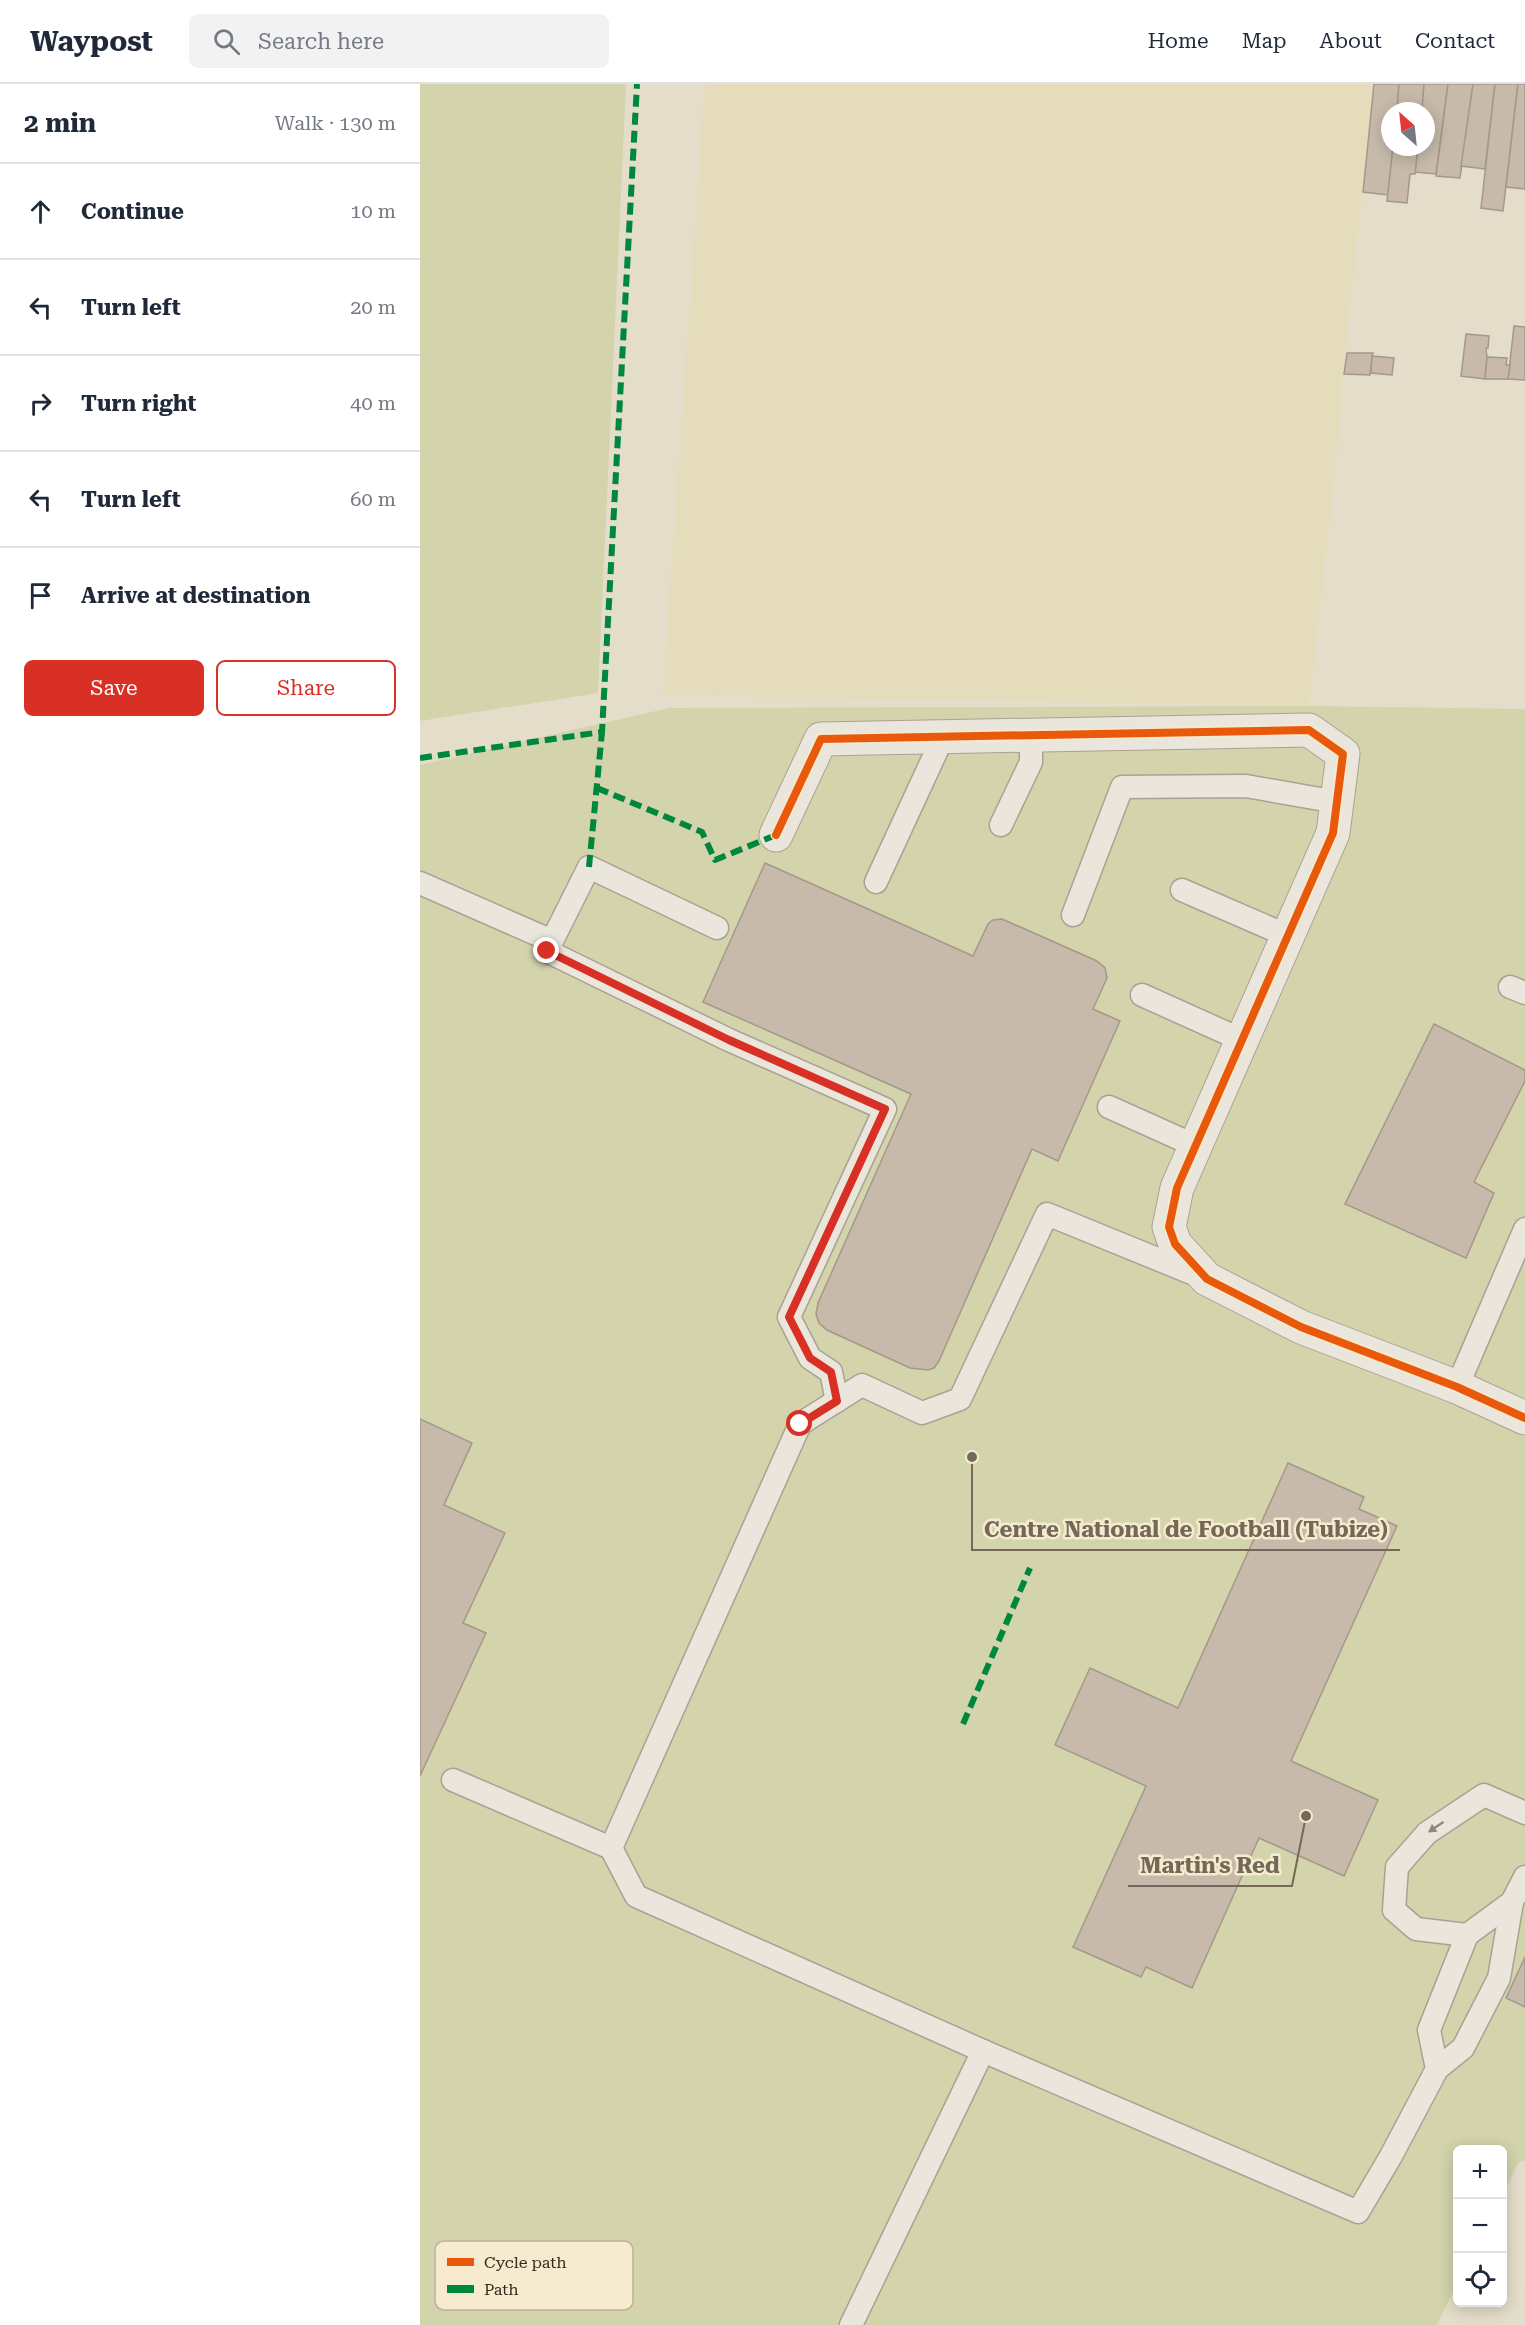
<!DOCTYPE html>
<meta charset="utf-8">
<style>
:root{--surface:#fff;--page:#f2f2f3;--text:#1f2937;--muted:#747a83;--line:#e0e1e3;--accent:#d93025}
body{margin:0;font-family:"Roboto Serif",serif;background:var(--page);color:var(--text)}
.controls{position:absolute;right:18px;bottom:18px;display:grid;overflow:hidden;border-radius:9px;box-shadow:0 3px 15px #0003}
.controls button{width:54px;height:54px;display:grid;place-items:center;padding:0;border:0;border-bottom:2px solid var(--line);background:var(--surface);color:var(--text);font:30px sans-serif}
.compass{position:absolute;left:961px;top:18px;width:54px;height:54px;border-radius:50%;background:var(--surface);box-shadow:0 3px 15px #0003;rotate:333deg}
.stop{position:absolute;width:18px;height:18px;margin:-14px;border:4px solid #d93025;border-radius:50%;background:#fff}
.stop.end{background:#d93025;border-color:#fff;box-shadow:0 2px 6px #0008}
.list{margin:0;padding:0;list-style:none}
h2{display:flex;justify-content:space-between;align-items:center;height:78px;margin:0;padding:0 24px;font-size:26px}
h2 small{font-size:20px;font-weight:400;color:var(--muted)}
.list li{display:grid;grid-template-columns:39px 1fr auto;gap:18px;align-items:center;box-sizing:border-box;height:96px;padding:0 24px;border-top:2px solid var(--line)}
.list b{display:block;font-size:22px;white-space:nowrap}
.list em{font-size:20px;font-style:normal;color:var(--muted)}
.actions{display:flex;gap:12px;padding:18px 24px}
.actions a{flex:1;padding:14px 0;border:2px solid var(--accent);border-radius:9px;text-align:center;font-size:21px;color:var(--accent)}
.actions .main{background:var(--accent);color:#fff}
.icon{flex:none;width:33px;height:33px;fill:none;stroke:currentColor;stroke-width:2;stroke-linecap:round;stroke-linejoin:round}
.map{position:relative;flex:none;width:1105px;height:2241px;overflow:hidden}
header{display:flex;align-items:center;gap:36px;box-sizing:border-box;height:84px;padding:0 30px;background:var(--surface);border-bottom:2px solid var(--line)}
header strong{font-size:28px}
nav{display:flex;gap:33px;margin-inline-start:auto;font-size:21px}
.search{width:420px;height:54px;background:var(--page);display:flex;align-items:center;gap:15px;box-sizing:border-box;padding:0 21px;border-radius:9px;color:var(--muted);font-size:22px}
main{display:flex}
aside{flex:1;background:var(--surface)}
.map>svg:first-child{display:block}
.farmland{fill:#e4dcba}
.green{fill:#d3d4ac}
.building{fill:#c7baab;stroke:#a49889;stroke-width:1.5}
.lines{fill:none;stroke-linecap:round;stroke-linejoin:round}
.lane-casing{stroke:#a9a194;stroke-width:25}
.street-casing{stroke:#a9a194;stroke-width:35}
.lane{stroke:#ebe6dc;stroke-width:22}
.street{stroke:#ebe6dc;stroke-width:33}
.quiet{stroke:#00873e;stroke-width:6;stroke-dasharray:12 6;stroke-linecap:butt}
.cycleway-casing{stroke:#f6ebce;stroke-width:11}
.cycleway{stroke:#e8590c;stroke-width:8}
.oneway{fill:#91887c}
.route{stroke:#d93025;stroke-width:8}
.key{fill:#f6ebce;stroke:#bdb199;stroke-width:1.5}
.key-label{font-size:16px;fill:#37291c}
.leader{fill:none;stroke:#746859;stroke-width:2}
.callout-dot{fill:#746859;stroke:#f6ebce;stroke-width:2}
.callout-label{font-size:22px;text-anchor:middle;font-weight:bold;fill:#746859;stroke:#f6ebce;stroke-width:5;stroke-linejoin:round;paint-order:stroke}
</style>
<header>
<strong>Waypost</strong>
<div class="search"><svg class="icon" aria-label="search" viewBox="0 0 24 24"><circle cx="10" cy="10" r="6"/><path d="M15 15l6 6"/></svg>Search here</div>
<nav><a>Home</a><a>Map</a><a>About</a><a>Contact</a></nav>
</header>
<main>
<aside>
<h2>2 min<small>Walk · 130 m</small></h2>
<ul class="list">
<li><svg class="icon" aria-label="ahead" viewBox="0 0 24 24"><path d="M12 20V5M6 11l6-6 6 6"/></svg><div><b>Continue</b></div><em>10 m</em></li>
<li><svg class="icon" aria-label="left" viewBox="0 0 24 24"><path d="M17 20v-9H6M10 6l-5 5 5 5"/></svg><div><b>Turn left</b></div><em>20 m</em></li>
<li><svg class="icon" aria-label="right" viewBox="0 0 24 24"><path d="M7 20v-9h11M14 6l5 5-5 5"/></svg><div><b>Turn right</b></div><em>40 m</em></li>
<li><svg class="icon" aria-label="left" viewBox="0 0 24 24"><path d="M17 20v-9H6M10 6l-5 5 5 5"/></svg><div><b>Turn left</b></div><em>60 m</em></li>
<li><svg class="icon" aria-label="arrive" viewBox="0 0 24 24"><path d="M6 21V4h12l-3 4 3 4H6"/></svg><div><b>Arrive at destination</b></div></li>
</ul>
<div class="actions"><a class="main">Save</a><a>Share</a></div>
</aside>
<div class="map">
<svg width="1105" height="2241" viewBox="0 0 1105 2241">
<rect width="100%" height="100%" fill="#e4ddca"/>
<polygon class="farmland" points="285,0 954,0 922,292 921,329 889,622 243,611"/>
<g class="green">
<polygon points="0,0 206,0 178,609 0,637"/>
<polygon points="889,622 1105,625 1105,2077 1099,2078 1083,2110 1082,2066 1038,2066 1037,2200 1017,2241 0,2241 0,681 249,624"/>
</g>
<g class="building">
<polygon points="954,0 979,0 977,27 970,27 970,63 973,63 968,111 943,108"/>
<polygon points="979,0 1004,0 1002,27 977,27"/>
<polygon points="1004,0 1028,0 1016,90 995,88 998,63 1006,63 1006,27 1002,27"/>
<polygon points="1028,0 1053,0 1040,94 1016,92"/>
<polygon points="1053,0 1075,0 1065,85 1041,82"/>
<polygon points="1075,0 1098,0 1083,127 1061,124"/>
<polygon points="1098,0 1105,0 1105,105 1086,103"/>
<polygon points="973,63 998,63 995,90 990,90 987,119 967,117"/>
<polygon points="1094,242 1105,243 1105,296 1088,295"/>
<polygon points="1046,250 1069,252 1068,264 1066,264 1067,273 1065,295 1041,292"/>
<polygon points="927,269 953,269 950,291 924,290"/>
<polygon points="952,272 974,274 972,291 951,289"/>
<polygon points="1067,273 1087,274 1086,281 1090,281 1088,295 1065,295"/>
<polygon points="345,779 553,872 568,840 573,836 582,835 677,877 685,884 687,894 673,925 700,937 638,1077 612,1065 519,1277 514,1284 508,1286 490,1284 407,1246 399,1239 396,1230 398,1219 491,1010 283,918"/>
<polygon points="1014,940 1105,986 1105,997 1054,1098 1074,1109 1046,1174 925,1120"/>
<polygon points="0,1335 52,1359 24,1421 85,1449 43,1539 66,1549 0,1692"/>
<polygon points="868,1379 944,1413 939,1425 977,1442 871,1677 958,1716 924,1792 839,1754 772,1904 726,1883 721,1893 653,1863 726,1702 635,1661 670,1584 758,1624"/>
<polygon points="1105,1873 1105,1923 1086,1914"/>
</g>
<g class="lines">
<defs>
<g id="lane">
<polyline points="581,741 611,678 611,652"/>
<polyline points="456,798 523,653"/>
<polyline points="0,799 132,857"/>
<polyline points="762,806 868,852"/>
<polyline points="653,831 702,703 826,702 917,718"/>
<polyline points="297,844 169,783 127,867 309,956 465,1025 369,1233 390,1274 411,1288 417,1317"/>
<polyline points="1090,903 1105,909"/>
<polyline points="722,911 822,956"/>
<polyline points="689,1023 776,1062"/>
<polyline points="779,1192 627,1130 540,1315 502,1329 442,1301 380,1340 191,1764 216,1812 563,1967 938,2128 971,2072 1017,1985 1009,1946 1047,1851 1092,1818 1105,1793"/>
<polyline points="1037,1303 1105,1145"/>
<polyline points="33,1696 191,1764"/>
<polyline points="1047,1851 996,1845 974,1826 977,1783 1007,1749 1064,1711 1105,1729"/>
<polyline points="1017,1985 1043,1964 1079,1894 1092,1818"/>
<polyline points="431,2241 563,1967"/>
</g>
<polyline id="street" points="356,751 401,655 889,646 923,670 913,749 757,1104 749,1143 755,1160 787,1195 881,1243 1037,1303 1105,1334"/>
</defs>
<use href="#lane" class="lane-casing"/>
<use href="#street" class="street-casing"/>
<use href="#lane" class="lane"/>
<use href="#street" class="street"/>
<g class="quiet">
<polyline points="0,674 182,648 217,0"/>
<polyline points="177,704 282,748 295,776 356,751"/>
<polyline points="169,783 182,648"/>
<polyline points="543,1640 610,1484"/>
</g>
<defs>
<polyline id="cycleway" points="356,751 401,655 889,646 923,670 913,749 757,1104 749,1143 755,1160 787,1195 881,1243 1037,1303 1105,1334"/>
</defs>
<use href="#cycleway" class="cycleway-casing"/>
<use href="#cycleway" class="cycleway"/>
</g>
<defs><path id="oneway-solid" d="M-6-.8H1V-3.2L6.5 0L1 3.2V.8H-6Z" transform="scale(1.5)"/></defs>
<use class="oneway" href="#oneway-solid" transform="translate(1016 1743) rotate(146)"/>
<g class="lines">
<polyline class="route" points="127,867 309,956 465,1025 369,1233 390,1274 411,1288 417,1317 380,1340"/>
</g>
<rect x="15" y="2157" width="198" height="69" rx="9" class="key"/>
<rect x="27" y="2174" width="27" height="8" fill="#e8590c"/>
<rect x="27" y="2201" width="27" height="8" fill="#00873e"/>
<g class="key-label">
<text x="64" y="2184">Cycle path</text>
<text x="64" y="2211">Path</text>
</g>
<path class="leader" d="M552 1373L552 1466H980M886 1732L872 1802H708"/>
<g class="callout-dot">
<circle cx="552" cy="1373" r="6"/>
<circle cx="886" cy="1732" r="6"/>
</g>
<g class="callout-label">
<text x="766" y="1453">Centre National de Football (Tubize)</text>
<text x="790" y="1789">Martin's Red</text>
</g>
</svg>
<div class="controls">
<button>+</button>
<button>−</button>
<button><svg class="icon" aria-label="locate" viewBox="0 0 24 24"><circle cx="12" cy="12" r="6"/><path d="M12 2v4M12 18v4M2 12h4M18 12h4"/></svg></button>
</div>
<svg class="compass" viewBox="-18 -18 36 36"><path d="M0-13l5 13h-10z" fill="#e53935"/><path d="M0 13l5-13h-10z" fill="#747a83"/></svg>
<div class="stop" style="left:380px;top:1340px"></div>
<div class="stop end" style="left:127px;top:867px"></div>
</div>
</main>
